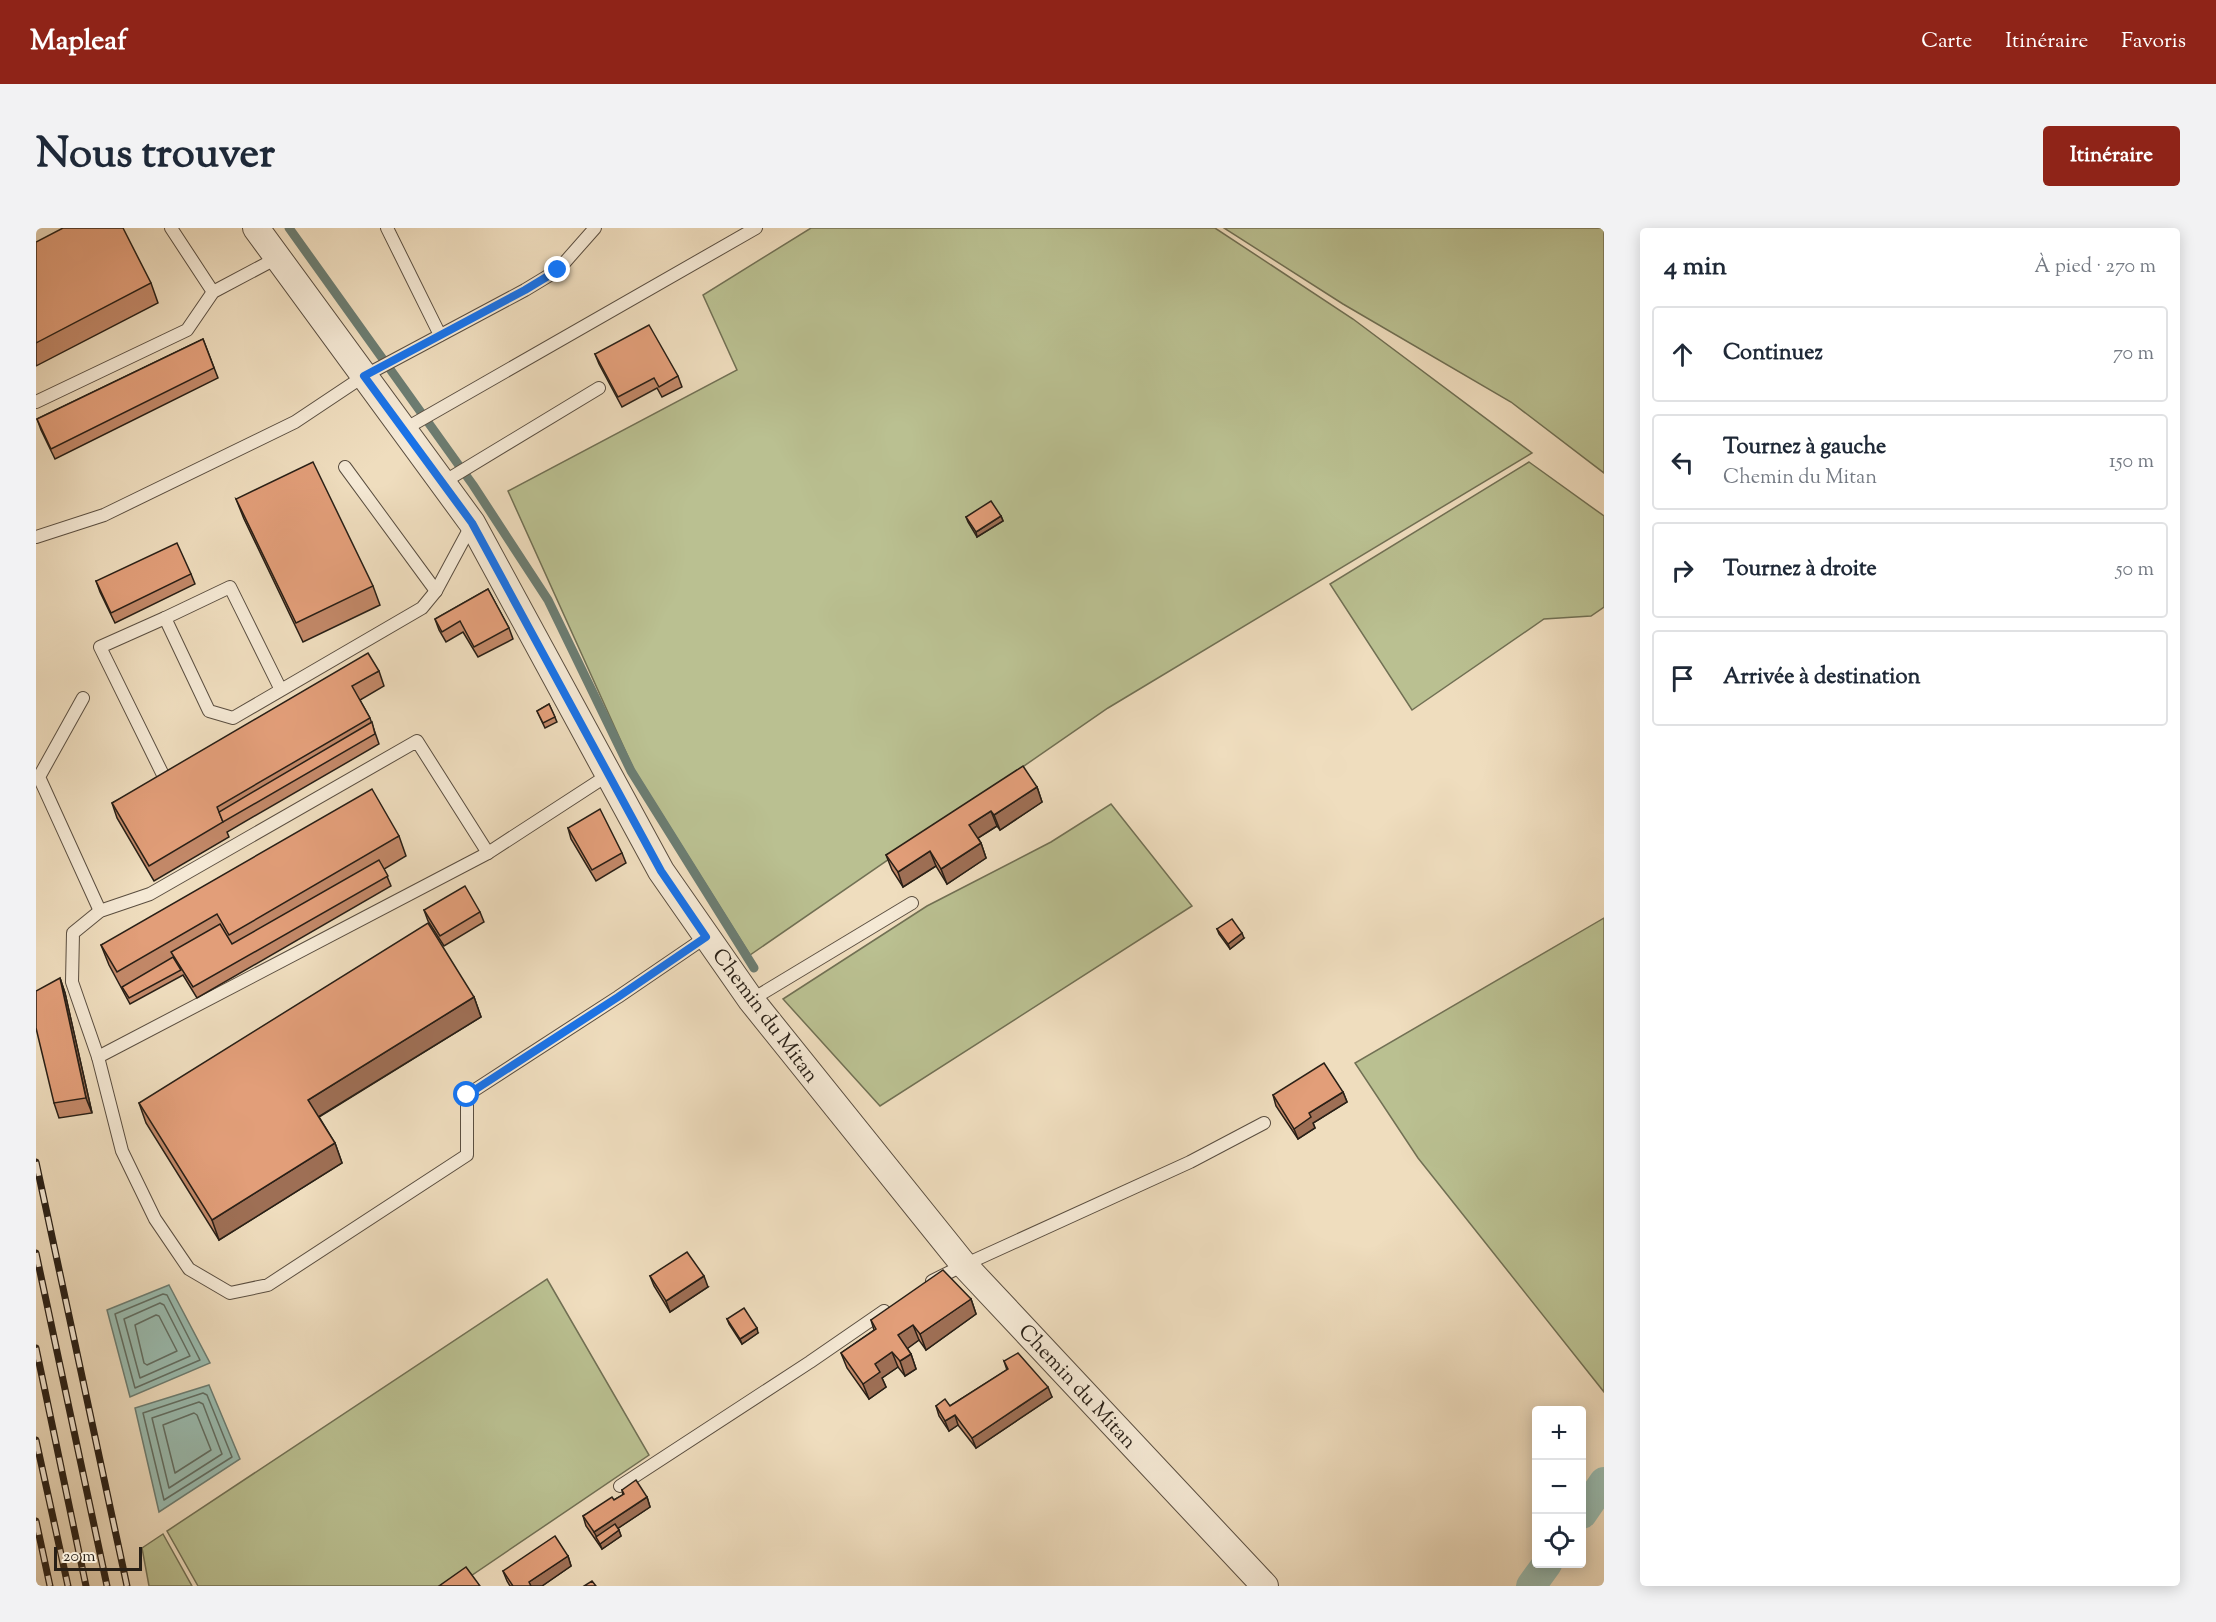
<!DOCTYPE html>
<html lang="fr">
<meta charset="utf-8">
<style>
:root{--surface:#fff;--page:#f2f2f3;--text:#1f2937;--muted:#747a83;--line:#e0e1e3;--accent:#8f2418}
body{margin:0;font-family:"Sorts Mill Goudy",serif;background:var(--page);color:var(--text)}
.controls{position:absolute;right:18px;bottom:18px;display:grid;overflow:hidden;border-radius:6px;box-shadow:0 3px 15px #0003}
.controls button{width:54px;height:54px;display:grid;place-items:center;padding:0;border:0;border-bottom:2px solid var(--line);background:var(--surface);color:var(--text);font:30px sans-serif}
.scale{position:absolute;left:18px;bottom:15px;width:88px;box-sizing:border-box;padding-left:6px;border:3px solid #281f16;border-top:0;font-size:16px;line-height:21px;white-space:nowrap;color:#281f16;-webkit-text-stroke:4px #f5e9d5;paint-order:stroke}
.stop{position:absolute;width:18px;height:18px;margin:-14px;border:4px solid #1a73e8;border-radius:50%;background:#fff}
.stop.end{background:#1a73e8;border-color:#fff;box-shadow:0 2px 6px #0008}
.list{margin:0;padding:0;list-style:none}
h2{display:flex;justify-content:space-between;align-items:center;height:78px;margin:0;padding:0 24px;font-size:26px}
h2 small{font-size:20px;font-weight:400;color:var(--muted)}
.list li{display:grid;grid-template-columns:39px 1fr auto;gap:18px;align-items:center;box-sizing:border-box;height:96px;margin:0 12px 12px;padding:0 12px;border:2px solid var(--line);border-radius:6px}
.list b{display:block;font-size:22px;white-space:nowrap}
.list p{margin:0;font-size:20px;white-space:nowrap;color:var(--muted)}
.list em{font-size:20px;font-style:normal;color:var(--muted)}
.icon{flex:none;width:33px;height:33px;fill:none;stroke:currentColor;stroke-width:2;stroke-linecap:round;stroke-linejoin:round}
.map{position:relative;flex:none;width:1568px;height:1358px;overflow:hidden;border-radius:6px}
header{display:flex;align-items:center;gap:36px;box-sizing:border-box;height:84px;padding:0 30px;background:var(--accent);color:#fff}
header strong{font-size:28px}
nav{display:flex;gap:33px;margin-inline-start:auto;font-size:21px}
.intro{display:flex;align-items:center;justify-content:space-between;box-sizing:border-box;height:144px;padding:0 36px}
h1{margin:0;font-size:42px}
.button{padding:15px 27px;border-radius:6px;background:var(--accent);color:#fff;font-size:21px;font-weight:700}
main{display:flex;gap:36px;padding:0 36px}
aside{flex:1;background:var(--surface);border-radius:6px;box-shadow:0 3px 15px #0003}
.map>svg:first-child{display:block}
.green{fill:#bac091;stroke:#717054;stroke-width:1.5}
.water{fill:#9abcb0;stroke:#6c7d72;stroke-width:1.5}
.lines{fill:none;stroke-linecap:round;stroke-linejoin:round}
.shore{stroke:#616e63;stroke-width:1.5}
.stream{stroke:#6c7d72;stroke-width:9}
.canal{stroke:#9abcb0;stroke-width:30}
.service-casing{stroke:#5a4e40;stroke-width:14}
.minor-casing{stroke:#5a4e40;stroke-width:28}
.service{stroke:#f5e9d5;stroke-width:12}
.minor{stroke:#f5e9d5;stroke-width:26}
.rail-casing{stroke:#281f16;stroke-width:7}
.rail{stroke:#f5e9d5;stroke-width:4.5;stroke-dasharray:14;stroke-linecap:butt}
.wall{fill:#c28868;stroke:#281f16;stroke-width:1.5}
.shaded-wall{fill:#9e6f55;stroke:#281f16;stroke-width:1.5}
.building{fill:#e29e79;stroke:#281f16;stroke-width:1.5}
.route{stroke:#1a73e8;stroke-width:8}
.labels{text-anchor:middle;stroke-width:4.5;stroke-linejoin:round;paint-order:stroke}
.street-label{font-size:21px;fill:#281f16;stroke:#f5e9d5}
</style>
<header>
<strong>Mapleaf</strong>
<nav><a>Carte</a><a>Itinéraire</a><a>Favoris</a></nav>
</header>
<div class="intro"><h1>Nous trouver</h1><a class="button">Itinéraire</a></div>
<main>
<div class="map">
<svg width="1568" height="1358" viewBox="0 0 1568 1358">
<rect width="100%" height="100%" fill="#efddbe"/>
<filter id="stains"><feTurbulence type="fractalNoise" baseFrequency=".00333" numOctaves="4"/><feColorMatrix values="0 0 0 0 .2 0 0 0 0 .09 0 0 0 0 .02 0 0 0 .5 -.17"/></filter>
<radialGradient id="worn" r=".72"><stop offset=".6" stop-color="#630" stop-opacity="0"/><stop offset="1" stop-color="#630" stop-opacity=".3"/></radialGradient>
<g class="green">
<polygon points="775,0 1179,0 1317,91 1496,225 1072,480 714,727 598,542 472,263 701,142 667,67"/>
<polygon points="1188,0 1568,0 1568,245 1475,174 1307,76"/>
<polygon points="1493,234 1568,288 1568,379 1555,388 1508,391 1376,482 1294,356"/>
<polygon points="1075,576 1156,678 844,878 747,771 891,678 1015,614"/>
<polygon points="1568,690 1568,1164 1382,930 1319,835"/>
<polygon points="511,1051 613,1227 420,1358 162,1358 131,1303"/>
<polygon points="127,1306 156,1358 113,1358 106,1320"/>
</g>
<g class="water">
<polygon points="133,1057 174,1135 94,1169 71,1082"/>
<polygon points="173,1157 204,1231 123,1284 99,1180"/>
</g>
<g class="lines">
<g class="shore">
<polygon points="127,1066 131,1067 164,1132 99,1160 79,1086"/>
<polygon points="124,1075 128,1077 154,1128 104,1150 88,1091"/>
<polygon points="120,1087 123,1088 141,1123 111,1137 108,1135 99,1097"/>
<polygon points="167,1165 171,1167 196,1229 128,1272 107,1185"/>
<polygon points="163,1174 167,1176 186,1226 133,1260 116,1190"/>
<polygon points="158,1185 161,1187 175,1222 139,1245 127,1197"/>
</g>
<polyline class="stream" points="253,0 437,257 512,372 595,543 718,740"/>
<g class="canal">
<polyline points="1546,1286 1568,1254"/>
<polyline points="1495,1358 1511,1336"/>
</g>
<defs>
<g id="service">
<polyline points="135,0 177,64"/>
<polyline points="351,0 404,107"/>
<polyline points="0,174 151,102 177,64 241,30"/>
<polyline points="367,202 720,0"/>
<polyline points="309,239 400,363"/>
<polyline points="406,255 563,160"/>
<polyline points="0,309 68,287 259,194 328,148 489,62 522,42 559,0"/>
<polyline points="129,390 64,419 131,555"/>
<polyline points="245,462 194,359 129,390 173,483 197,490 386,380 400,363 436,296"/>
<polyline points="47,470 3,549 64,683"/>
<polyline points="452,625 381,513 114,666 64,683 37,705 36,754 62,829 86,923 119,991 153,1041 194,1065 232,1057 431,927 431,867 582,769 670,709"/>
<polyline points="715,772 876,675"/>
<polyline points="62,829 452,625 572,547"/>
<polyline points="896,1053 928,1037 1154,934 1228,895"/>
<polyline points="584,1258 774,1134 848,1083"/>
</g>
<polyline id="minor" points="220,0 436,295 625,643 715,772 928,1037 1229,1358"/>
</defs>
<use href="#service" class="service-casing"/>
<use href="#minor" class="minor-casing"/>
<use href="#service" class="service"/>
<use href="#minor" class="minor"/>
<defs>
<g id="rail">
<polyline points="0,934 91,1358"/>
<polyline points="0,1025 71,1358"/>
<polyline points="0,1120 50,1358"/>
<polyline points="0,1212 32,1358"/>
<polyline points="0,1293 14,1358"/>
</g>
</defs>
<use href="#rail" class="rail-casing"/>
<use href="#rail" class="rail"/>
</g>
<g class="wall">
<polygon points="0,14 115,55 122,75 0,138"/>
<polygon points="167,111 182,150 19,231 5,202 1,191"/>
<polygon points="559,126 642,148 646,159 626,169 621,160 586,179 563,136"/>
<polygon points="200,271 337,358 344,377 267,414 208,291"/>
<polygon points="965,288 967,293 941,309 932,294 930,289"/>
<polygon points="155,346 159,356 79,395 64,364 60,353"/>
<polygon points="452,361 473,400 477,411 442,429 427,404 410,414 403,402 399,391"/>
<polygon points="343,443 348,458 324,472 334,490 343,516 191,604 193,609 118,653 81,590 76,575"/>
<polygon points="513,476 521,494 509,500 501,483"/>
<polygon points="1001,559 1006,574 964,602 961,598 942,610 945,615 950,630 911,656 900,638 867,659 856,642 850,627"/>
<polygon points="532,600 586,625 590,635 560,653 535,611"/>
<polygon points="363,608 370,628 348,641 355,658 161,770 147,747 94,776 73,737 65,717"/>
<polygon points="388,682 444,684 448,694 408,718 392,693"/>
<polygon points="1181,701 1208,710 1194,721 1183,706"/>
<polygon points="24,750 29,765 56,885 23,890 18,875"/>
<polygon points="438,769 445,789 283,889 299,915 306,935 183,1012 110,895 103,875"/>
<polygon points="1307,864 1311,874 1277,895 1279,900 1262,911 1240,878 1237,867"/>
<polygon points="614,1048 672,1059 634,1084 618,1058"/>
<polygon points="935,1071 940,1086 890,1122 883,1112 871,1120 875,1126 880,1141 869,1148 862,1139 846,1150 850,1159 833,1171 811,1140 805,1125 838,1102 835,1092"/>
<polygon points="691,1091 722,1105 706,1116 693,1096"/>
<polygon points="968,1133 1016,1169 940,1220 922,1197 913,1203 903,1188 900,1178 914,1178 971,1142"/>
<polygon points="586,1262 611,1269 614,1279 582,1300 585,1308 566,1321 550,1298 547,1288 578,1272 587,1267"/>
<polygon points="532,1328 535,1338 506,1358 474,1358 471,1353 467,1343"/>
</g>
<g class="shaded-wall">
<polygon points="965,288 967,293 941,309 940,304"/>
<polygon points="1001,559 1006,574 964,602 958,587"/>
<polygon points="955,583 961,598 939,612 933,597"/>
<polygon points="945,615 950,630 911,656 905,641"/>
<polygon points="894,623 900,638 867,659 862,644"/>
<polygon points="1206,705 1208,710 1194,721 1192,716"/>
<polygon points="24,750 29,765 56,885 50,870"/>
<polygon points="438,769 445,789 279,891 272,872"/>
<polygon points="1307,864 1311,874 1277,895 1279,900 1262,911 1258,901 1273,885"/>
<polygon points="299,915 306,935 183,1012 176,992"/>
<polygon points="668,1048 672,1059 634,1084 630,1073"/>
<polygon points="935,1071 940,1086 890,1122 884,1106"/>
<polygon points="877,1097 883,1112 868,1123 862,1107"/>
<polygon points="721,1100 722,1105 706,1116 704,1111"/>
<polygon points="856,1124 862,1139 846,1150 850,1159 833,1171 827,1156 839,1136"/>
<polygon points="875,1126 880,1141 869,1148 864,1133"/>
<polygon points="1012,1159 1016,1169 940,1220 936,1210"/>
<polygon points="919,1187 922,1197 913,1203 909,1193"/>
<polygon points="611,1269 614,1279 563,1313 558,1304"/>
<polygon points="583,1302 585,1308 566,1321 564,1316"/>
<polygon points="532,1328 535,1338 506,1358 494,1358 493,1354"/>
</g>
<g class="building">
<polygon points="27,0 87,0 115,55 0,115 0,14"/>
<polygon points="613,97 642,148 623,159 618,150 582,169 559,126"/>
<polygon points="167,111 178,140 15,221 1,191"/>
<polygon points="277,234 337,358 260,395 200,271"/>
<polygon points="955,273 965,288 940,304 930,289"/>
<polygon points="141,315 155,346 75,385 60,353"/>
<polygon points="452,361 473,400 438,419 424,393 406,404 399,391"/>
<polygon points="332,425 343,443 316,458 334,490 181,579 187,594 113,638 76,575"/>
<polygon points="513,476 519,489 507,495 501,483"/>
<polygon points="336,494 339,506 187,594 183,584"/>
<polygon points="987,538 1001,559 958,587 955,583 933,597 945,615 905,641 894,623 862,644 850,627"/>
<polygon points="336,561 363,608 193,707 181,686 81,744 65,717"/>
<polygon points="564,581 586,625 556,642 532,600"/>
<polygon points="343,632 352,648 157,759 135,724 184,696 196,716"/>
<polygon points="429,658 444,684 404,708 388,682"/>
<polygon points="1196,691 1206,705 1192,716 1181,701"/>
<polygon points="392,695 438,769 272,872 299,915 176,992 103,875"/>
<polygon points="137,729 145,742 93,770 86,759"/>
<polygon points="24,750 50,870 18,875 0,800 0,763"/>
<polygon points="1288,835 1307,864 1273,885 1275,889 1258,901 1237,867"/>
<polygon points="651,1024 668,1048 630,1073 614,1048"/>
<polygon points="907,1042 935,1071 884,1106 877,1097 862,1107 875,1126 864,1133 856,1124 839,1136 844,1144 827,1156 805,1125 840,1101 835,1092"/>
<polygon points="708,1080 721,1100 704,1111 691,1091"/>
<polygon points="982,1125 1012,1159 936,1210 919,1187 909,1193 900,1178 909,1171 914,1178 972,1141 968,1133"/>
<polygon points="600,1252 611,1269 558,1304 547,1288 576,1269 578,1272 588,1266 586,1262"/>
<polygon points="579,1296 583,1302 564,1316 560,1309"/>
<polygon points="519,1308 532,1328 493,1354 495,1358 477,1358 467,1343"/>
<polygon points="430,1339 444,1358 403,1358"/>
<polygon points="556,1353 560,1358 548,1358"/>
</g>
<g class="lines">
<polyline class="route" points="431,867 582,769 670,709 625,643 436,295 328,148 489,62 522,42"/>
</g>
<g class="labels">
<g class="street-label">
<text transform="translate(730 787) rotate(53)" y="7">Chemin du Mitan</text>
<text transform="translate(1042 1158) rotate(47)" y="7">Chemin du Mitan</text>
</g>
</g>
<rect width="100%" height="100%" filter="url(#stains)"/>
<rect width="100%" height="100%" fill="url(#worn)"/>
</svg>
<div class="controls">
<button>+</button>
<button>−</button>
<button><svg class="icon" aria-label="locate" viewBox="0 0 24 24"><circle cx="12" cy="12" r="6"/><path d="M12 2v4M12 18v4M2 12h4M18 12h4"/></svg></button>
</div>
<div class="scale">20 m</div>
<div class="stop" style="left:431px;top:867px"></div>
<div class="stop end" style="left:522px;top:42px"></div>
</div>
<aside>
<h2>4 min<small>À pied · 270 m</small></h2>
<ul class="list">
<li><svg class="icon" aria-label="ahead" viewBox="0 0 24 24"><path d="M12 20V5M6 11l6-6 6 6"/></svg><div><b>Continuez</b></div><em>70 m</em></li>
<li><svg class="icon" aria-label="left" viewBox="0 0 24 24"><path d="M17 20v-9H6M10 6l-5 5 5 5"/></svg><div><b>Tournez à gauche</b><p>Chemin du Mitan</p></div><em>150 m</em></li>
<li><svg class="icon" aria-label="right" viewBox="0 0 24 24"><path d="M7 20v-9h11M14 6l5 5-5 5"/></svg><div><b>Tournez à droite</b></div><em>50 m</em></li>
<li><svg class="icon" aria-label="arrive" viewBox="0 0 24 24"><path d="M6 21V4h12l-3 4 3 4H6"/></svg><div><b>Arrivée à destination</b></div></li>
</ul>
</aside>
</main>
